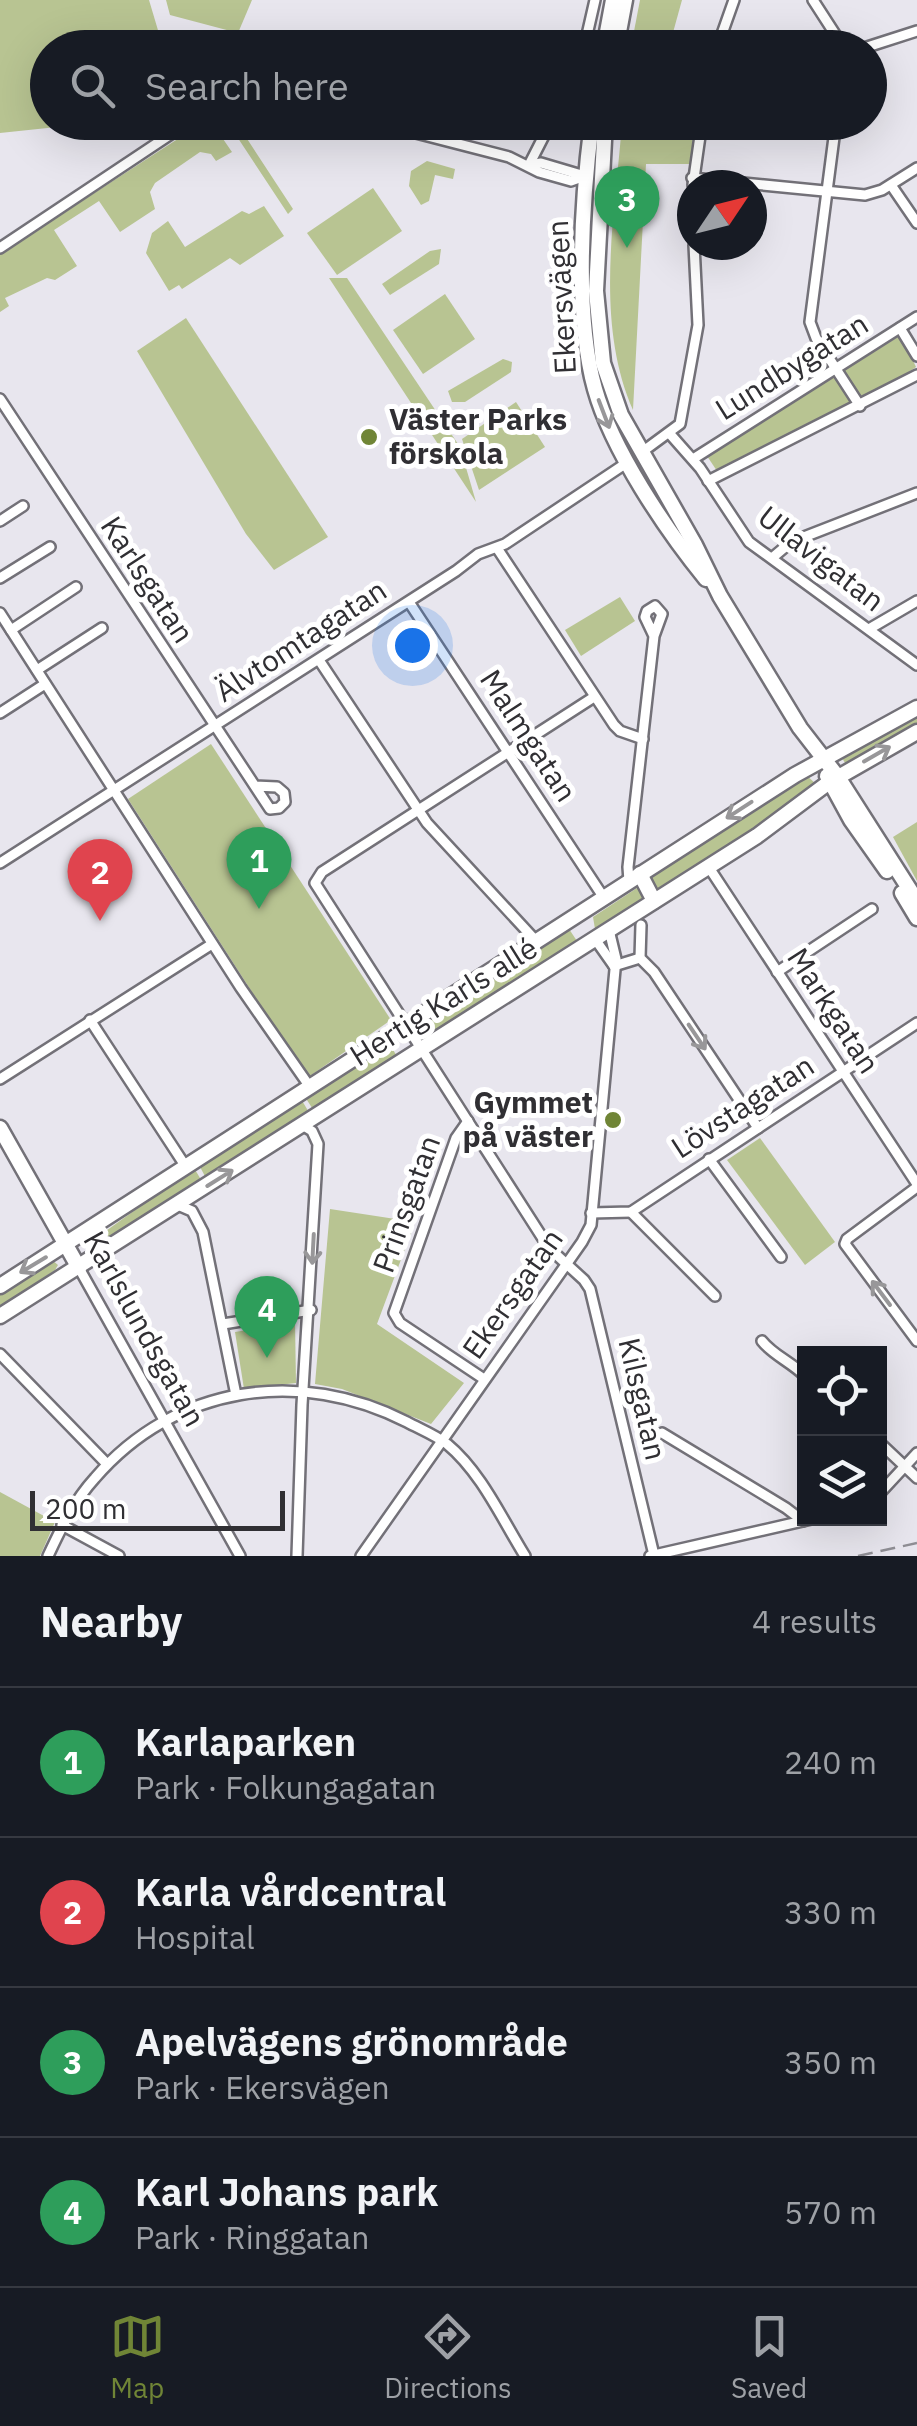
<!DOCTYPE html>
<meta charset="utf-8">
<style>
:root{--surface:#171b24;--page:#20242c;--text:#f1f3f6;--muted:#9ea1a6;--line:#363941;--accent:#708536}
body{margin:0;font-family:"IBM Plex Sans",sans-serif;background:var(--page);color:var(--text)}
.controls{position:absolute;right:30px;bottom:30px;display:grid;overflow:hidden;border-radius:0px;box-shadow:0 10px 40px #0002}
.controls button{width:90px;height:90px;display:grid;place-items:center;padding:0;border:0;border-bottom:2px solid var(--line);background:var(--surface);color:var(--text);font:50px sans-serif}
.compass{position:absolute;left:677px;top:170px;width:90px;height:90px;border-radius:50%;background:var(--surface);box-shadow:0 10px 40px #0002;rotate:55deg}
.scale{position:absolute;left:30px;bottom:25px;width:255px;box-sizing:border-box;padding-left:10px;border:5px solid #302f33;border-top:0;font-size:28px;line-height:35px;white-space:nowrap;color:#302f33;-webkit-text-stroke:8px #fff;paint-order:stroke}
.you{position:absolute;left:412px;top:645px;width:35px;height:35px;margin:-25px;border:8px solid #fff;border-radius:50%;background:#1a73e8;box-shadow:0 0 0 15px #1a73e833}
.badge{display:grid;place-items:center;width:65px;height:65px;border-radius:50%;background:var(--accent);color:#fff;font-size:32px;font-weight:700}
.pin{position:absolute;translate:-50% -82px;filter:drop-shadow(0 2px 5px #0008)}
.pin::after{content:'';position:absolute;top:52px;width:35px;height:30px;background:inherit;clip-path:polygon(0 0,100% 0,50% 100%)}
.list{margin:0;padding:0;list-style:none}
h2{display:flex;justify-content:space-between;align-items:center;height:130px;margin:0;padding:0 40px;font-size:42px}
h2 small{font-size:32px;font-weight:400;color:var(--muted)}
.list li{display:grid;grid-template-columns:65px 1fr auto;gap:30px;align-items:center;box-sizing:border-box;height:150px;padding:0 40px;border-top:2px solid var(--line)}
.list b{display:block;font-size:38px;white-space:nowrap}
.list p{margin:0;font-size:32px;white-space:nowrap;color:var(--muted)}
.list em{font-size:32px;font-style:normal;color:var(--muted)}
.icon{flex:none;width:55px;height:55px;fill:none;stroke:currentColor;stroke-width:2;stroke-linecap:round;stroke-linejoin:round}
.map{position:relative;flex:none;width:917px;height:1556px;overflow:hidden}
.search{position:absolute;background:var(--surface);box-shadow:0 10px 40px #0002;left:30px;right:30px;top:30px;height:110px;display:flex;align-items:center;gap:25px;box-sizing:border-box;padding:0 35px;border-radius:55px;color:var(--muted);font-size:38px}
.sheet{height:730px;background:var(--surface)}
nav{display:flex;justify-content:space-around;align-items:center;box-sizing:border-box;height:140px;border-top:2px solid var(--line);background:var(--surface);font-size:28px;color:var(--muted)}
nav a{display:grid;justify-items:center;gap:5px}
nav .on{color:var(--accent)}
.map>svg:first-child{display:block}
.green{fill:#b8c492}
.lines{fill:none;stroke-linecap:round;stroke-linejoin:round}
.street-casing{stroke:#737178;stroke-width:14}
.secondary-casing{stroke:#737178;stroke-width:19}
.street{stroke:#fff;stroke-width:9}
.secondary{stroke:#fff;stroke-width:14}
.rail{stroke:#8f8e94;stroke-width:2.5;stroke-dasharray:15 8;stroke-linecap:butt}
.oneway{stroke:#989799}
.poi-dot{fill:#708536;stroke:#fff;stroke-width:4}
.labels{text-anchor:middle;stroke-width:10;stroke-linejoin:round;paint-order:stroke}
.street-label{font-size:30px;fill:#302f33;stroke:#fff}
.poi-label{font-size:30px;font-weight:bold;fill:#302f33;stroke:#fff;text-anchor:start}
</style>
<div class="map">
<svg width="917" height="1556" viewBox="0 0 917 1556">
<rect width="100%" height="100%" fill="#e8e6ee"/>
<g class="green">
<polygon points="0,0 149,0 163,47 48,48 48,122 95,123 0,133"/>
<polygon points="166,0 252,0 238,33 170,15"/>
<polygon points="640,0 682,0 669,47 631,47"/>
<polygon points="204,122 212,123 232,152 216,161 211,154 200,152 155,183 150,192 155,209 120,232 99,201 54,230 77,266 55,280 47,278 5,298 9,306 0,312 0,254"/>
<polygon points="228,123 242,123 240,128 293,209 288,214"/>
<path d="M 622,123 L 695,123 L 690,164 L 646,164 L 633,410 C 594,321 615,216 622,123 Z"/>
<polygon points="427,161 455,169 453,179 435,175 429,201 421,205 409,186 411,171"/>
<polygon points="373,188 402,231 337,275 307,233"/>
<polygon points="264,206 284,236 240,265 230,258 182,289 179,285 169,291 146,253 152,233 168,221 185,247 242,211 249,214"/>
<polygon points="441,249 439,264 390,295 382,284 430,251"/>
<polygon points="329,278 347,278 460,447 476,502"/>
<polygon points="445,294 475,339 423,374 393,330"/>
<polygon points="186,318 328,537 274,570 246,534 137,351"/>
<polygon points="901,335 916,367 878,393 717,471 707,456"/>
<polygon points="503,359 512,362 511,372 465,402 452,402 448,391"/>
<polygon points="516,402 545,447 479,490 462,439"/>
<polygon points="620,597 635,621 581,656 565,630"/>
<polygon points="917,714 917,727 847,766 842,758"/>
<polygon points="211,744 391,1020 307,1078 128,799"/>
<polygon points="805,774 816,784 769,820 656,895 648,877"/>
<polygon points="917,822 917,881 893,837"/>
<polygon points="640,886 644,896 640,900 599,930 595,929 593,917"/>
<polygon points="569,929 579,944 430,1038 420,1022"/>
<polygon points="389,1043 398,1058 314,1111 305,1097"/>
<polygon points="301,1099 310,1114 207,1180 199,1165"/>
<polygon points="760,1138 835,1242 805,1265 727,1160"/>
<polygon points="194,1168 203,1183 94,1253 88,1247 96,1238"/>
<polygon points="330,1209 415,1222 377,1324 464,1383 431,1424 342,1389 315,1384"/>
<polygon points="52,1260 58,1265 55,1270 0,1308 0,1293"/>
<polygon points="295,1322 296,1383 244,1389 235,1332"/>
<polygon points="0,1492 55,1522 40,1556 0,1556"/>
</g>
<g class="lines">
<defs>
<g id="street">
<polyline points="813,0 844,48"/>
<polyline points="584,48 595,0"/>
<polyline points="717,48 734,0"/>
<polyline points="864,48 917,31"/>
<polyline points="373,122 509,157 539,172 571,181 585,176"/>
<polyline points="836,122 810,322 816,338 860,406"/>
<polyline points="529,165 551,122"/>
<polyline points="530,165 541,163 585,176"/>
<polyline points="692,178 865,195 882,190 917,168"/>
<polyline points="693,185 702,122"/>
<polyline points="891,185 917,223"/>
<polyline points="0,248 189,122"/>
<polyline points="900,328 917,356"/>
<polyline points="0,399 270,809 279,808 285,802 284,793 277,787 255,786"/>
<polyline points="670,434 700,468 749,542 917,665"/>
<polyline points="642,452 680,424 698,325 694,245"/>
<polyline points="693,459 917,317"/>
<polyline points="708,481 917,375"/>
<polyline points="0,521 23,506"/>
<polyline points="497,548 614,725 620,731 643,739"/>
<polyline points="772,558 791,542 917,493"/>
<polyline points="0,578 50,547"/>
<polyline points="409,602 604,898"/>
<polyline points="0,613 241,988 310,1087"/>
<polyline points="869,629 917,601"/>
<polyline points="11,630 76,587"/>
<polyline points="319,660 427,823 537,942"/>
<polyline points="37,670 102,628"/>
<polyline points="594,697 322,872 315,883 549,1248 584,1280 590,1289 654,1555"/>
<polyline points="0,713 45,684"/>
<polyline points="0,863 456,571 478,554 505,544 628,462"/>
<polyline points="708,866 917,1184"/>
<polyline points="629,881 628,867 654,636 662,614 655,606 647,611 645,617 654,636"/>
<polyline points="641,925 640,958 654,972 758,1128"/>
<polyline points="595,939 614,966"/>
<polyline points="614,966 640,958"/>
<polyline points="777,972 872,909"/>
<polyline points="90,1020 186,1167"/>
<polyline points="0,1079 212,944"/>
<polyline points="468,1121 456,1138 394,1313 400,1323 484,1379"/>
<polyline points="709,1159 781,1257"/>
<polyline points="917,1187 847,1239 845,1244 917,1341"/>
<polyline points="178,1205 192,1211 203,1232 236,1395"/>
<polyline points="631,1212 715,1296"/>
<polyline points="591,1213 631,1212 917,1023"/>
<polyline points="79,1268 240,1556"/>
<polyline points="223,1324 311,1310"/>
<path d="M 762,1341 C 773,1355 791,1362 804,1375"/>
<polyline points="0,1354 107,1464"/>
<polyline points="662,1433 786,1508 803,1521"/>
<polyline points="880,1443 917,1478"/>
<polyline points="880,1493 917,1453"/>
<polyline points="62,1525 119,1556"/>
<path d="M 48,1556 C 61,1528 74,1501 95,1478 C 175,1385 300,1367 407,1422 C 420,1429 435,1435 447,1444 C 481,1472 502,1519 525,1556"/>
<polyline points="297,1556 302,1405 318,1144 312,1131 302,1125"/>
<polyline points="361,1556 582,1242 591,1225 616,959 609,930"/>
<polyline points="650,1556 816,1518"/>
</g>
<g id="secondary">
<polyline points="604,48 613,0"/>
<polyline points="616,48 625,0"/>
<path d="M 592,122 C 582,200 574,314 595,389 C 612,450 666,530 706,579"/>
<polyline points="605,122 596,291 603,363 621,415 695,545 720,596 800,728 838,777 917,901"/>
<polyline points="827,776 851,820 887,871"/>
<polyline points="640,874 654,901"/>
<polyline points="902,893 917,918"/>
<polyline points="0,1128 79,1268"/>
<polyline points="0,1286 795,775 917,708"/>
<polyline points="0,1316 757,836 828,783 917,732"/>
</g>
</defs>
<use href="#street" class="street-casing"/>
<use href="#secondary" class="secondary-casing"/>
<use href="#street" class="street"/>
<use href="#secondary" class="secondary"/>
<polyline class="rail" points="858,1556 917,1543"/>
</g>
<defs><path id="oneway-shaft" d="M-6 0H5M1.5-3L5.5 0L1.5 3" fill="none" stroke-width="1.6" stroke-linecap="round" stroke-linejoin="round" transform="scale(2.5)"/></defs>
<g class="oneway">
<use href="#oneway-shaft" transform="translate(604 414) rotate(69)"/>
<use href="#oneway-shaft" transform="translate(877 754) rotate(-30)"/>
<use href="#oneway-shaft" transform="translate(739 810) rotate(147)"/>
<use href="#oneway-shaft" transform="translate(697 1037) rotate(56)"/>
<use href="#oneway-shaft" transform="translate(220 1178) rotate(-32)"/>
<use href="#oneway-shaft" transform="translate(313 1249) rotate(93)"/>
<use href="#oneway-shaft" transform="translate(33 1265) rotate(149)"/>
<use href="#oneway-shaft" transform="translate(881 1293) rotate(-127)"/>
</g>
<g class="poi-dot">
<circle cx="369" cy="437" r="10"/>
<circle cx="613" cy="1120" r="10"/>
</g>
<g class="labels">
<g class="street-label">
<text transform="translate(562 297) rotate(-93)" y="10">Ekersvägen</text>
<text transform="translate(792 367) rotate(-32)" y="10">Lundbygatan</text>
<text transform="translate(821 559) rotate(38)" y="10">Ullavigatan</text>
<text transform="translate(147 580) rotate(57)" y="10">Karlsgatan</text>
<text transform="translate(301 641) rotate(-33)" y="10">Älvtomtagatan</text>
<text transform="translate(528 736) rotate(57)" y="10">Malmgatan</text>
<text transform="translate(444 1002) rotate(-32)" y="10">Hertig Karls allé</text>
<text transform="translate(833 1011) rotate(57)" y="10">Markgatan</text>
<text transform="translate(743 1107) rotate(-33)" y="10">Lövstagatan</text>
<text transform="translate(407 1204) rotate(-70)" y="10">Prinsgatan</text>
<text transform="translate(513 1294) rotate(-55)" y="10">Ekersgatan</text>
<text transform="translate(144 1329) rotate(61)" y="10">Karlslundsgatan</text>
<text transform="translate(642 1399) rotate(77)" y="10">Kilsgatan</text>
</g>
<g class="poi-label">
<text x="389" y="430">Väster Parks<tspan x="389" dy="34">förskola</tspan></text>
<text x="593" y="1113" text-anchor="end">Gymmet<tspan x="593" dy="34">på väster</tspan></text>
</g>
</g>
</svg>
<div class="controls">
<button><svg class="icon" aria-label="locate" viewBox="0 0 24 24"><circle cx="12" cy="12" r="6"/><path d="M12 2v4M12 18v4M2 12h4M18 12h4"/></svg></button>
<button><svg class="icon" aria-label="layers" viewBox="0 0 24 24"><path d="M12 4l9 5-9 5-9-5zM3 14l9 5 9-5"/></svg></button>
</div>
<svg class="compass" viewBox="-18 -18 36 36"><path d="M0-13l5 13h-10z" fill="#e53935"/><path d="M0 13l5-13h-10z" fill="#9ea1a6"/></svg>
<div class="scale">200 m</div>
<div class="you"></div>
<div class="pin badge" style="left:259px;top:909px;background:#2e9e5b">1</div>
<div class="pin badge" style="left:100px;top:921px;background:#e0444e">2</div>
<div class="pin badge" style="left:627px;top:248px;background:#2e9e5b">3</div>
<div class="pin badge" style="left:267px;top:1358px;background:#2e9e5b">4</div>
<div class="search"><svg class="icon" aria-label="search" viewBox="0 0 24 24"><circle cx="10" cy="10" r="6"/><path d="M15 15l6 6"/></svg>Search here</div>
</div>
<section class="sheet">
<h2>Nearby<small>4 results</small></h2>
<ul class="list">
<li><span class="badge" style="background:#2e9e5b">1</span><div><b>Karlaparken</b><p>Park · Folkungagatan</p></div><em>240 m</em></li>
<li><span class="badge" style="background:#e0444e">2</span><div><b>Karla vårdcentral</b><p>Hospital</p></div><em>330 m</em></li>
<li><span class="badge" style="background:#2e9e5b">3</span><div><b>Apelvägens grönområde</b><p>Park · Ekersvägen</p></div><em>350 m</em></li>
<li><span class="badge" style="background:#2e9e5b">4</span><div><b>Karl Johans park</b><p>Park · Ringgatan</p></div><em>570 m</em></li>
</ul>
</section>
<nav>
<a class="on"><svg class="icon" aria-label="map" viewBox="0 0 24 24"><path d="M3 6l6-2 6 2 6-2v14l-6 2-6-2-6 2zM9 4v14M15 6v14"/></svg>Map</a>
<a><svg class="icon" aria-label="directions" viewBox="0 0 24 24"><path d="M12 3l9 9-9 9-9-9zM9 14v-3h6M13 9l2 2-2 2"/></svg>Directions</a>
<a><svg class="icon" aria-label="saved" viewBox="0 0 24 24"><path d="M7 4h10v16l-5-4-5 4z"/></svg>Saved</a>
</nav>
